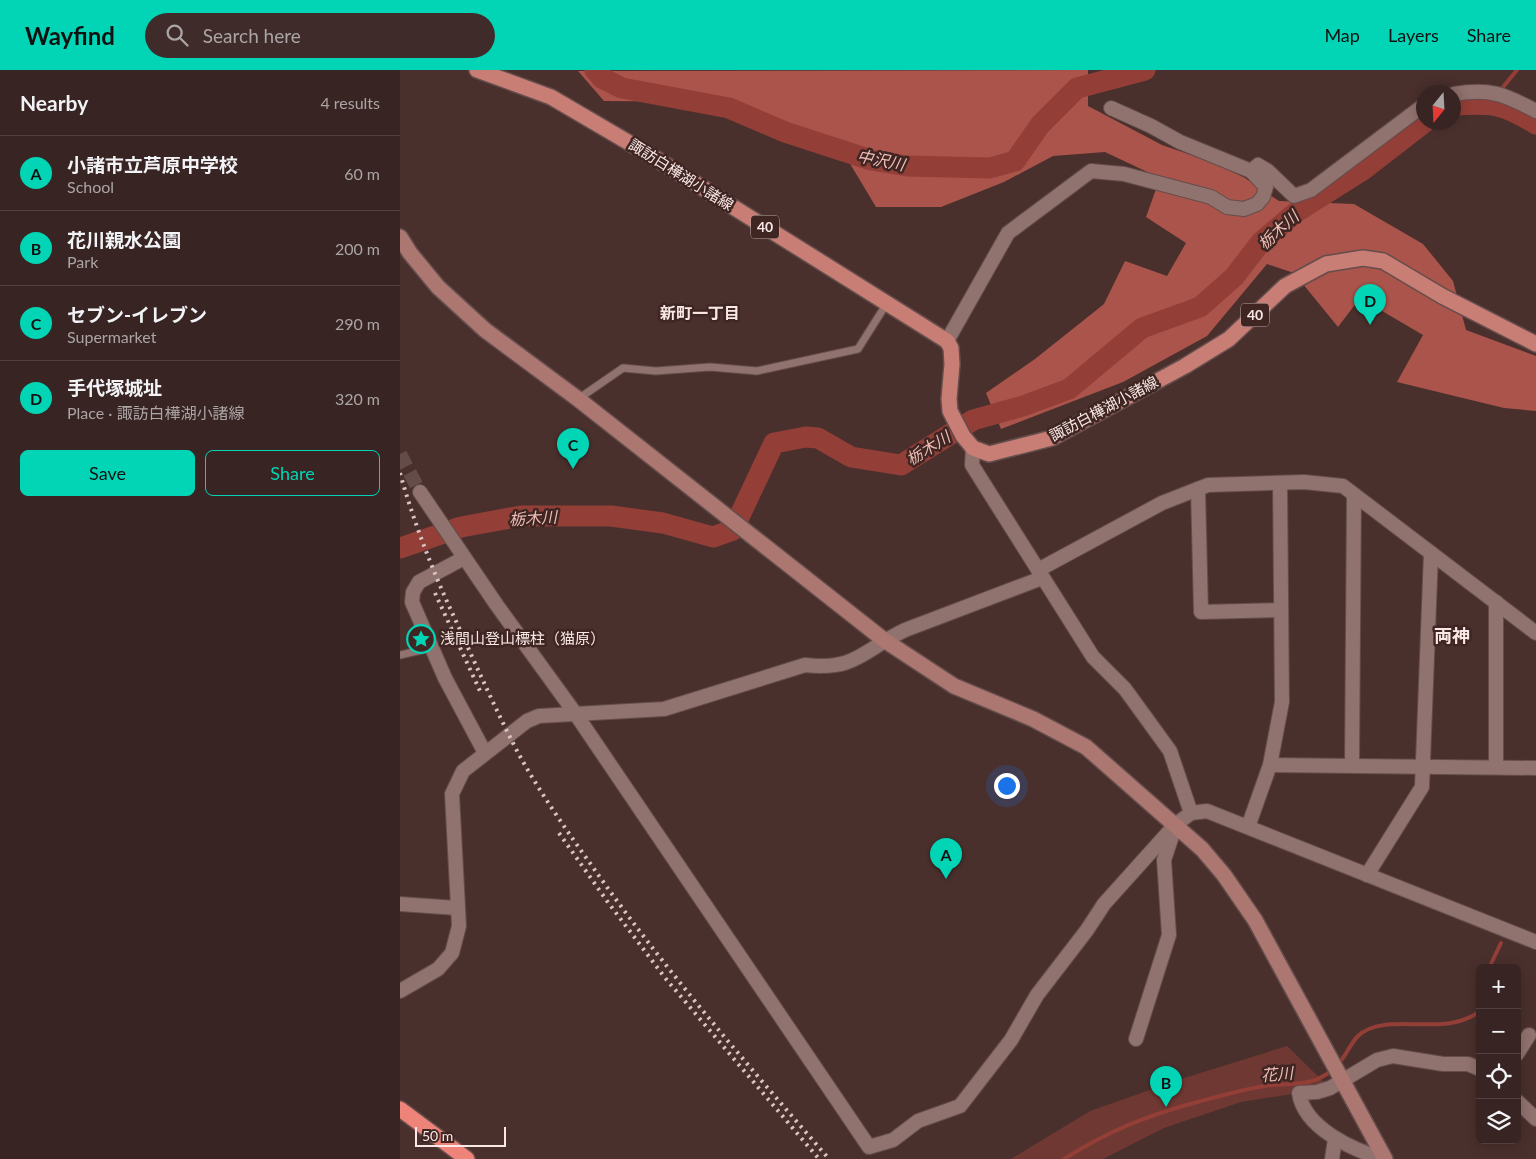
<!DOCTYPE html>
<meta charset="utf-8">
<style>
:root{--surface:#382422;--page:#3f2c2a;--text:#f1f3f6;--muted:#aba4a5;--line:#524140;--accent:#02d5b6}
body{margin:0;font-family:Lato,"Noto Sans JP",sans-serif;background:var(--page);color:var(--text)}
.controls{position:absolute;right:15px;bottom:15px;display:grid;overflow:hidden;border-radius:8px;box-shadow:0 2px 12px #0003}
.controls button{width:45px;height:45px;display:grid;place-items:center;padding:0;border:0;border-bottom:1px solid var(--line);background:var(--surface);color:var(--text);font:25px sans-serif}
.compass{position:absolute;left:1016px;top:15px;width:45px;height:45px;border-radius:50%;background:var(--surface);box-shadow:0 2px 12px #0003;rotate:198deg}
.scale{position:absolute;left:15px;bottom:12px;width:91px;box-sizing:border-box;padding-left:5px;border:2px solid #f9e8e6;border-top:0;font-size:14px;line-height:18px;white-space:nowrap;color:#f9e8e6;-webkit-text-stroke:4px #3f2623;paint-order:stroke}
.you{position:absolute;left:606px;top:715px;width:18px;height:18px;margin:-12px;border:4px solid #fff;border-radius:50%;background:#1a73e8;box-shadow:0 0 0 8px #1a73e833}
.badge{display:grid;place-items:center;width:32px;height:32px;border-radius:50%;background:var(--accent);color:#111;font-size:16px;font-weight:700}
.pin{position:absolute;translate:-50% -41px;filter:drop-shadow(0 1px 2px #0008)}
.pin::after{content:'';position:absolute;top:26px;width:18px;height:15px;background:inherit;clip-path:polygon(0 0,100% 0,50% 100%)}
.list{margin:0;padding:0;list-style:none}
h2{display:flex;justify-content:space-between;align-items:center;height:65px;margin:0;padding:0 20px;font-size:21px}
h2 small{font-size:16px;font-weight:400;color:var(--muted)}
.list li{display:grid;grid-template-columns:32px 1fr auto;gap:15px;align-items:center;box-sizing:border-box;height:75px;padding:0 20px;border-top:1px solid var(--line)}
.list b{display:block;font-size:19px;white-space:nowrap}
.list p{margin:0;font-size:16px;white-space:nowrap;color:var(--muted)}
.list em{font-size:16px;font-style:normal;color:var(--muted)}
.actions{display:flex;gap:10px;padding:15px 20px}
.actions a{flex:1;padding:11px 0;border:1px solid var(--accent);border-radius:8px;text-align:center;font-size:18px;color:var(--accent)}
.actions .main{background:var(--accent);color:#111}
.icon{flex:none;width:28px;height:28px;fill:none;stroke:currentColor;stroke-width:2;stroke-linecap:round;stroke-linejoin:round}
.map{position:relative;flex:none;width:1136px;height:1089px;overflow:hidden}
header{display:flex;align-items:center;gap:30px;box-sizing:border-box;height:70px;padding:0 25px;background:var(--accent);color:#111}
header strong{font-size:24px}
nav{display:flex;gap:28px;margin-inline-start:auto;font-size:18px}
.search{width:350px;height:45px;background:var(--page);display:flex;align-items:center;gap:12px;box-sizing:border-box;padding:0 18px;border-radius:28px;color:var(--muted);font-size:19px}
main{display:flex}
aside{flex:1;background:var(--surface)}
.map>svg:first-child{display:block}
.green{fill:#6f3832}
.forest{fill:#ab544b}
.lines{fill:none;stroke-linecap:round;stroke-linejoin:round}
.stream{stroke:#933e37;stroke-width:4}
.river{stroke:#933e37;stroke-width:21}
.street-tunnel{stroke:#644c49;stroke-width:14;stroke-dasharray:14 7;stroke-linecap:butt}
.lane-casing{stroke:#644d4b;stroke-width:9}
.street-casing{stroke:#644d4b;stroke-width:16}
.secondary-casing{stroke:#644d4b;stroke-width:18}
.primary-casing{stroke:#644d4b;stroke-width:18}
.highway-casing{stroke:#644d4b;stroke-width:18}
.lane{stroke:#90726e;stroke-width:7}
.street{stroke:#90726e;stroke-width:14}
.secondary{stroke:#ac7771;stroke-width:15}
.primary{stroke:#c87d75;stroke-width:15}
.highway{stroke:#ee8479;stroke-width:15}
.rail{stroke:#d8c5c3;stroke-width:4;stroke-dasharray:2.5 5;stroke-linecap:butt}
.labels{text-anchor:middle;stroke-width:5;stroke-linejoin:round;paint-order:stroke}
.shield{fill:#3f2623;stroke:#c1aeac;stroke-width:1}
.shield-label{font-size:14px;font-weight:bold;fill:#f9e8e6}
.street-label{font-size:15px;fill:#f9e8e6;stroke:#3f2623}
.poi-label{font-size:15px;fill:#f9e8e6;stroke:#3f2623;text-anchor:start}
.water-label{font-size:16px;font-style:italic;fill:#efbdb6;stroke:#3f2623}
.neighbourhood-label{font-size:16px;font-weight:bold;fill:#f9e8e6;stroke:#3f2623}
.quarter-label{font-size:18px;font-weight:bold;fill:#f9e8e6;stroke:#3f2623}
</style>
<header>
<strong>Wayfind</strong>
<div class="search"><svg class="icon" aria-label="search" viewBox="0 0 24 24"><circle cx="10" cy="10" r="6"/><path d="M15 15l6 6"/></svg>Search here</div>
<nav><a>Map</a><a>Layers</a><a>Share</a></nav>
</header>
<main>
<aside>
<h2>Nearby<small>4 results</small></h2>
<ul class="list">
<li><span class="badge">A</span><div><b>小諸市立芦原中学校</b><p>School</p></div><em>60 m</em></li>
<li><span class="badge">B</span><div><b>花川親水公園</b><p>Park</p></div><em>200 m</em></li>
<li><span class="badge">C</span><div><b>セブン-イレブン</b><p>Supermarket</p></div><em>290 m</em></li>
<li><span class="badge">D</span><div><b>手代塚城址</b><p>Place · 諏訪白樺湖小諸線</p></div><em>320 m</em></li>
</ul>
<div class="actions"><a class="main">Save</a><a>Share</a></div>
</aside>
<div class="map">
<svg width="1136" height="1089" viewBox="0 0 1136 1089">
<rect width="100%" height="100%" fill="#4a302d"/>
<polygon class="green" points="887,976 930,1018 841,1032 764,1058 703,1089 611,1089 690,1041 778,1010"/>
<polygon class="forest" points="688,0 688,36 762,75 817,94 845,108 879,131 954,134 1023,174 1053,211 1066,260 1136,286 1136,341 1104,338 997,312 1023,265 960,228 938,257 894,203 867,194 807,266 723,312 601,359 586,323 635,289 704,234 725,191 767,206 786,173 746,147 760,108 705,82 653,86 604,112 541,137 476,137 437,72 335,32 204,31 178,1"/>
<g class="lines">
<g class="stream">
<polyline points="1099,22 1117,0"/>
<polyline points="1089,898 1101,873"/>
<path d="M 938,994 C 946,986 950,974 958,966 C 986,940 1045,969 1080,941"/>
<path d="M 664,1089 C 710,1060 748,1045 801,1031 C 824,1025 848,1018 872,1015 C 895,1013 915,1016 933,999"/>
</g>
<g class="river">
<polyline points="195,0 202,8 222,18 329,38 385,62 471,90 507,96 590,98 615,91 640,55 677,18 745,0"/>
<path d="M 1054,35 C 1093,33 1102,33 1136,54"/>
<polyline points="0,478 61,457 121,446 211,446 263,453 313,467 333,460 374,373 406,367 418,368 451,387 501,395 573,350 623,336 669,319 742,258 800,237 834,207 861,172 895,143 963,100 1025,52"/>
</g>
<polyline class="street-tunnel" points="0,384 20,422"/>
<defs>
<g id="lane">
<polyline points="178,329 223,298 256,301 310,297 357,301 458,279 487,233"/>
<polyline points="0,585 30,578"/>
</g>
<g id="street">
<path d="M 1054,24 C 1090,18 1104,24 1136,41"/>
<polyline points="851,101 858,95 868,101 894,126 911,120 1024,35"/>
<polyline points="547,271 608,163 691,101 724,104 811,127 827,137 844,139 857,134 863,127 866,117 851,101 780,72 751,56 711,38"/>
<polyline points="573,378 572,395 693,587 725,619 770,681 791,743"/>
<polyline points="798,419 801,542 881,540"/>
<polyline points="20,422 96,534 175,643 469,1077 493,1070 518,1051 560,1036 611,970 637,925 687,860 704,834 775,755 791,743 807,741 1136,872"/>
<polyline points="64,488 19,512 13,522 12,532 45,608 85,683"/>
<polyline points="638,500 762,433 808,415 904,412 943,416 1136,563"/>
<polyline points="952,694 954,425"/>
<polyline points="870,695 1136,698"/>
<polyline points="1096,697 1096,532"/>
<polyline points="848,757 870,695 882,632 880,413"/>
<polyline points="967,805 1022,717 1031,483"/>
<polyline points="0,834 57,838"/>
<path d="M 0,921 L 38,899 L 52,883 L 59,856 L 52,724 L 63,701 L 127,651 L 139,646 L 264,639 L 405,595 C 456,601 463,580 505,560 L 642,508"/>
<polyline points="736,969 769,865 764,790 774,760"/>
<polyline points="1117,984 1129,965"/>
<polyline points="1117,1031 1136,1049"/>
<polyline points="932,1089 935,1069"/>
<path d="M 984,1089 C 953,1080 904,1058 899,1023 L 917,1022 L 930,1018 L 977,990 L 993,986 L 1043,994 L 1068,994 L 1080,999"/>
</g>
<polyline id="secondary" points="0,167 10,183 38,217 85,260 178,329 484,570 554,616 633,649 686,677 802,779 824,805 855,850 985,1089"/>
<polyline id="primary" points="77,0 151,27 255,88 547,271 551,278 552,294 549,329 550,341 563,366 573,378 589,384 652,368 785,296 829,269 885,216 926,194 963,188 983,191 1042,226 1136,274"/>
<polyline id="highway" points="0,1039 67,1089"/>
</defs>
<use href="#lane" class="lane-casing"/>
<use href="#street" class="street-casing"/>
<use href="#secondary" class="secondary-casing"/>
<use href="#primary" class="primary-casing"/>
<use href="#highway" class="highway-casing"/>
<use href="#lane" class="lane"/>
<use href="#street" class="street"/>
<use href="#secondary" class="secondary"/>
<use href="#primary" class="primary"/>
<use href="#highway" class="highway"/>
<g class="rail">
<path d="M 0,403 C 14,453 33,502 55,549 C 75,593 94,636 116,679 C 138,720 165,758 192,796 C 264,899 347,994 429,1089"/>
<polyline points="35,523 80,621"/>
<polyline points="159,763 207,831 266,909 419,1089"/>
</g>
</g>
<defs>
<symbol id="sight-ring" viewBox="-11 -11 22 22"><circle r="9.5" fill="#3f2623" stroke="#02d5b6" stroke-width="1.5"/><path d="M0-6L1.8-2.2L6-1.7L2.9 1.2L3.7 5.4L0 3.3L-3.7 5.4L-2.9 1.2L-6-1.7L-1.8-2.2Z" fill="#02d5b6"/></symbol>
</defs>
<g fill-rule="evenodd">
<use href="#sight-ring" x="5" y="553" width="32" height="32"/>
</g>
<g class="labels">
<g class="shield">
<rect x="351" y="145.5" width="28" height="23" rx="4"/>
<rect x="841" y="233.5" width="28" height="23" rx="4"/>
</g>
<g class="shield-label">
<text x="365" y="162">40</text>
<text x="855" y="250">40</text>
</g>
<g class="street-label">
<text transform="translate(281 105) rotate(32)" y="5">諏訪白樺湖小諸線</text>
<text transform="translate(704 339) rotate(-28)" y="5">諏訪白樺湖小諸線</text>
</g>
<g class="poi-label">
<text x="40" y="574">浅間山登山標柱（猫原）</text>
</g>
<g class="water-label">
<text transform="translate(481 90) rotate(11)" y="6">中沢川</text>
<text transform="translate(878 160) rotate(-42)" y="6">栃木川</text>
<text transform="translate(528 378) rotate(-32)" y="6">栃木川</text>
<text transform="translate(133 448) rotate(-3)" y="6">栃木川</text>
<text transform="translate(877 1004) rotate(-5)" y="6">花川</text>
</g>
<g class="neighbourhood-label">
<text x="300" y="249">新町一丁目</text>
</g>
<g class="quarter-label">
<text x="1052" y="572">両神</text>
</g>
</g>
</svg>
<div class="controls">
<button>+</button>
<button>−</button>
<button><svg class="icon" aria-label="locate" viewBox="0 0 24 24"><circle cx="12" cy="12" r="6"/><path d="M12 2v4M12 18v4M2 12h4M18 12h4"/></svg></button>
<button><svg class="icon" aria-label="layers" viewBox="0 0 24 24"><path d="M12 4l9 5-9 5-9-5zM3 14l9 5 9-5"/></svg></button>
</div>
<svg class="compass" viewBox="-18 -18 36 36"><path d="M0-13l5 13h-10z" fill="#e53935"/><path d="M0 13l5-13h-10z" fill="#aba4a5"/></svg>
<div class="scale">50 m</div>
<div class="you"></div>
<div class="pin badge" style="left:546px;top:809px">A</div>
<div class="pin badge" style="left:766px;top:1037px">B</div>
<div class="pin badge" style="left:173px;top:399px">C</div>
<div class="pin badge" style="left:970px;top:255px">D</div>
</div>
</main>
